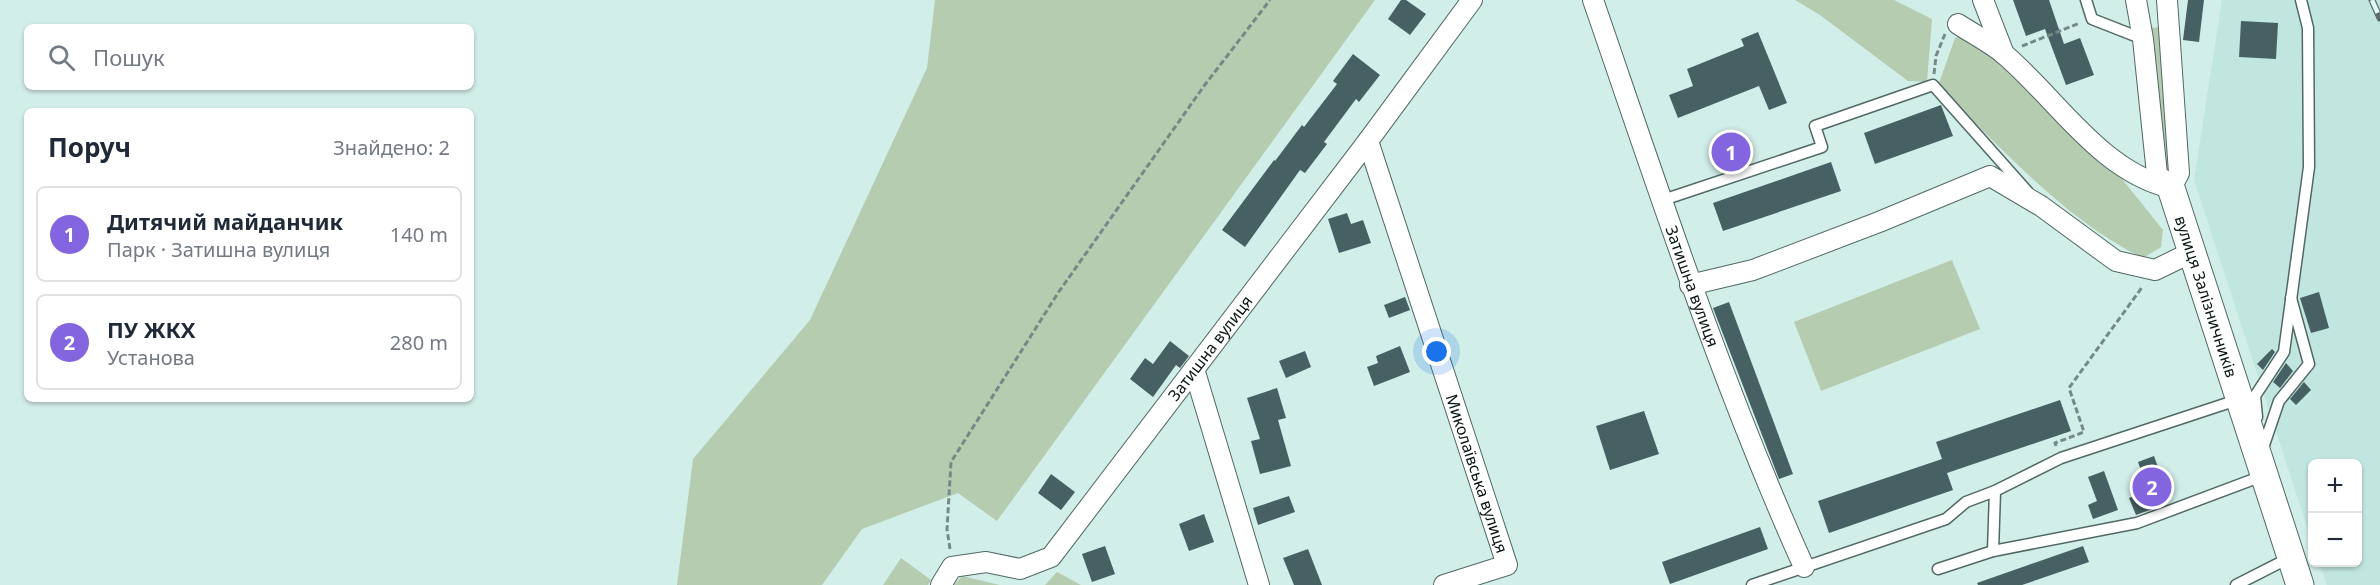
<!DOCTYPE html>
<html lang="uk">
<meta charset="utf-8">
<style>
:root{--surface:#fff;--page:#f2f2f3;--text:#1f2937;--muted:#747a83;--line:#e0e1e3;--accent:#8365e0}
body{margin:0;font-family:"Noto Sans",sans-serif;background:var(--page);color:var(--text)}
.controls{position:absolute;right:18px;bottom:18px;display:grid;overflow:hidden;border-radius:9px;box-shadow:0 2px 4px #0004}
.controls button{width:54px;height:54px;display:grid;place-items:center;padding:0;border:0;border-bottom:2px solid var(--line);background:var(--surface);color:var(--text);font:30px sans-serif}
.you{position:absolute;left:1437px;top:352px;width:21px;height:21px;margin:-15px;border:4px solid #fff;border-radius:50%;background:#1a73e8;box-shadow:0 0 0 9px #1a73e833}
.badge{display:grid;place-items:center;width:39px;height:39px;border-radius:50%;background:var(--accent);color:#fff;font-size:20px;font-weight:700}
.pin{position:absolute;translate:-50% -50%;border:3px solid #fff;box-shadow:0 2px 6px #0006}
.list{margin:0;padding:0;list-style:none}
h2{display:flex;justify-content:space-between;align-items:center;height:78px;margin:0;padding:0 24px;font-size:26px}
h2 small{font-size:20px;font-weight:400;color:var(--muted)}
.list li{display:grid;grid-template-columns:39px 1fr auto;gap:18px;align-items:center;box-sizing:border-box;height:96px;margin:0 12px 12px;padding:0 12px;border:2px solid var(--line);border-radius:9px}
.list b{display:block;font-size:22px;white-space:nowrap}
.list p{margin:0;font-size:20px;white-space:nowrap;color:var(--muted)}
.list em{font-size:20px;font-style:normal;color:var(--muted)}
.icon{flex:none;width:33px;height:33px;fill:none;stroke:currentColor;stroke-width:2;stroke-linecap:round;stroke-linejoin:round}
.map{position:relative;flex:none;width:2380px;height:585px;overflow:hidden}
.search{position:absolute;background:var(--surface);box-shadow:0 2px 4px #0004;left:24px;top:24px;width:450px;height:66px;display:flex;align-items:center;gap:15px;box-sizing:border-box;padding:0 21px;border-radius:9px;color:var(--muted);font-size:22px}
.panel{position:absolute;background:var(--surface);box-shadow:0 2px 4px #0004;left:24px;top:108px;width:450px;height:294px;border-radius:9px}
.map>svg:first-child{display:block}
.built{fill:#c0e6df}
.green{fill:#b6ccb1}
.building{fill:#476063}
.lines{fill:none;stroke-linecap:round;stroke-linejoin:round}
.lane-casing{stroke:#506964;stroke-width:13}
.street-casing{stroke:#506964;stroke-width:22}
.secondary-casing{stroke:#506964;stroke-width:29}
.path{stroke:#758986;stroke-width:3;stroke-dasharray:6 3;stroke-linecap:butt}
.lane{stroke:#fff;stroke-width:10}
.street{stroke:#fff;stroke-width:20}
.secondary{stroke:#fff;stroke-width:27}
.rail-casing{stroke:#5c6d6b;stroke-width:7}
.rail{stroke:#dffbf6;stroke-width:4.5;stroke-dasharray:14;stroke-linecap:butt}
.labels{text-anchor:middle;stroke-width:6;stroke-linejoin:round;paint-order:stroke}
.street-label{font-size:16px;fill:#0b1514;stroke:#dffbf6}
</style>
<div class="map">
<svg width="2380" height="585" viewBox="0 0 2380 585">
<rect width="100%" height="100%" fill="#d2eee9"/>
<polygon class="built" points="2222,0 2380,0 2380,585 2327,585 2319,563 2358,562 2358,464 2312,464 2312,542 2194,180"/>
<g class="green">
<polygon points="935,0 1375,0 997,521 958,493 862,529 822,585 677,585 693,459 810,320 927,68"/>
<polygon points="1795,0 1894,0 1932,19 1927,82 1908,81 1820,15"/>
<polygon points="2161,27 2175,172 2163,173 2149,28"/>
<path d="M 1967,34 L 2017,75 L 2114,169 L 2163,230 L 2161,247 L 2143,258 C 2063,219 2001,147 1938,86 L 1955,38 Z"/>
<polygon points="1739,137 1746,159 1724,167 1717,144"/>
<polygon points="1952,260 1980,329 1821,391 1794,322"/>
<polygon points="901,558 931,580 928,585 883,585"/>
<polygon points="1057,572 1081,585 1045,585"/>
<polygon points="962,576 1000,585 954,585"/>
</g>
<g class="building">
<polygon points="1401,0 1406,0 1426,14 1410,35 1388,19"/>
<polygon points="2013,0 2049,0 2064,44 2080,38 2094,75 2066,85 2045,29 2026,36"/>
<polygon points="2188,0 2204,0 2199,42 2183,40"/>
<polygon points="2241,21 2278,23 2276,59 2239,57"/>
<polygon points="1758,32 1787,103 1769,110 1759,86 1678,118 1669,95 1693,86 1687,69 1744,46 1741,39"/>
<polygon points="1353,54 1380,75 1359,102 1356,99 1324,142 1327,144 1305,173 1300,170 1245,247 1222,230 1274,160 1275,161 1302,125 1304,127 1337,84 1333,81"/>
<polygon points="1941,105 1953,136 1875,164 1864,133"/>
<polygon points="1831,162 1841,191 1723,231 1713,203"/>
<polygon points="1347,213 1351,224 1363,220 1371,243 1339,253 1328,219"/>
<polygon points="2319,292 2329,328 2311,333 2300,298"/>
<polygon points="1405,297 1410,310 1389,318 1384,305"/>
<polygon points="1729,302 1793,474 1779,479 1713,308"/>
<polygon points="1170,341 1189,356 1180,368 1176,365 1153,397 1130,379 1145,358 1153,364"/>
<polygon points="1400,346 1410,372 1374,386 1367,367 1378,363 1376,356"/>
<polygon points="2272,349 2275,352 2263,370 2257,364"/>
<polygon points="1305,351 1311,367 1286,378 1279,361"/>
<polygon points="2286,363 2293,371 2280,388 2273,382"/>
<polygon points="2304,382 2311,390 2296,405 2290,399"/>
<polygon points="1277,388 1286,418 1278,420 1291,466 1260,474 1251,441 1260,439 1247,398"/>
<polygon points="2060,400 2071,431 1947,473 1953,490 1829,533 1818,501 1942,459 1936,442"/>
<polygon points="1644,411 1659,454 1610,470 1596,426"/>
<polygon points="2154,456 2163,481 2147,487 2138,462"/>
<polygon points="2104,471 2118,510 2093,519 2088,505 2097,501 2088,477"/>
<polygon points="1051,474 1075,492 1061,510 1038,493"/>
<polygon points="2157,488 2163,505 2136,515 2129,498"/>
<polygon points="1289,496 1295,512 1258,525 1253,508"/>
<polygon points="1204,514 1214,542 1189,551 1179,524"/>
<polygon points="1760,527 1768,549 1670,584 1662,562"/>
<polygon points="1105,546 1115,574 1092,582 1082,554"/>
<polygon points="2083,546 2089,562 2022,585 1978,585 1977,583"/>
<polygon points="1308,549 1322,585 1294,585 1283,558"/>
</g>
<g class="lines">
<defs>
<g id="lane">
<polyline points="2086,0 2092,19 2143,39"/>
<polyline points="1663,200 1822,147 1815,126 1933,85 2028,192"/>
<polyline points="2257,417 2255,396 2284,352 2309,167 2308,28 2301,0"/>
<polyline points="2262,451 2279,401 2309,364 2291,298"/>
<polyline points="1993,551 1995,491"/>
<polyline points="1938,569 1993,551 2137,523 2265,475"/>
<polyline points="1752,585 1946,519 1966,502 1995,491 2061,458 2240,399"/>
<polyline points="2236,585 2291,557"/>
</g>
<g id="street">
<path id="s1" d="M 1593,0 C 1659,191 1721,383 1804,567"/>
<polyline points="1983,0 2004,54"/>
<polyline points="2136,0 2143,39 2157,174 2171,188"/>
<polyline points="2167,0 2179,173 2171,188"/>
<path d="M 1958,24 C 1973,34 1991,43 2004,54 C 2057,99 2100,171 2171,188"/>
<path id="s2" d="M 1368,141 L 1507,565 L 1444,585"/>
<polyline points="1690,285 1753,270 1879,222 1990,176 2041,206 2116,261 2155,270 2192,252"/>
<polyline points="1194,369 1259,585"/>
<path id="s3" d="M 941,585 L 952,567 L 986,562 L 1020,569 L 1051,557 L 1368,141 L 1472,0"/>
</g>
<g id="secondary">
<path id="s4" d="M 2171,188 L 2300,585"/>
</g>
</defs>
<use href="#lane" class="lane-casing"/>
<use href="#street" class="street-casing"/>
<use href="#secondary" class="secondary-casing"/>
<g class="path">
<polyline points="2022,46 2080,23"/>
<polyline points="1934,74 1936,56 1945,34"/>
<polyline points="2056,446 2055,443 2084,432 2069,388 2143,286"/>
<polyline points="950,549 947,529 951,462 1058,293 1204,86 1270,0"/>
</g>
<use href="#lane" class="lane"/>
<use href="#street" class="street"/>
<use href="#secondary" class="secondary"/>
<defs>
<polyline id="rail" points="2372,0 2380,18"/>
</defs>
<use href="#rail" class="rail-casing"/>
<use href="#rail" class="rail"/>
</g>
<g class="labels">
<g class="street-label">
<text dy="6" stroke="none"><textPath href="#s1" startOffset="303">Затишна вулиця</textPath></text>
<text dy="6" stroke="none"><textPath href="#s4" startOffset="114">вулиця Залізничників</textPath></text>
<text dy="6" stroke="none"><textPath href="#s3" startOffset="386">Затишна вулиця</textPath></text>
<text dy="6" stroke="none"><textPath href="#s2" startOffset="350">Миколаївська вулиця</textPath></text>
</g>
</g>
</svg>
<div class="controls">
<button>+</button>
<button>−</button>
</div>
<div class="you"></div>
<div class="pin badge" style="left:1731px;top:152px">1</div>
<div class="pin badge" style="left:2152px;top:487px">2</div>
<div class="search"><svg class="icon" aria-label="search" viewBox="0 0 24 24"><circle cx="10" cy="10" r="6"/><path d="M15 15l6 6"/></svg>Пошук</div>
<section class="panel">
<h2>Поруч<small>Знайдено: 2</small></h2>
<ul class="list">
<li><span class="badge">1</span><div><b>Дитячий майданчик</b><p>Парк · Затишна вулиця</p></div><em>140 m</em></li>
<li><span class="badge">2</span><div><b>ПУ ЖКХ</b><p>Установа</p></div><em>280 m</em></li>
</ul>
</section>
</div>
